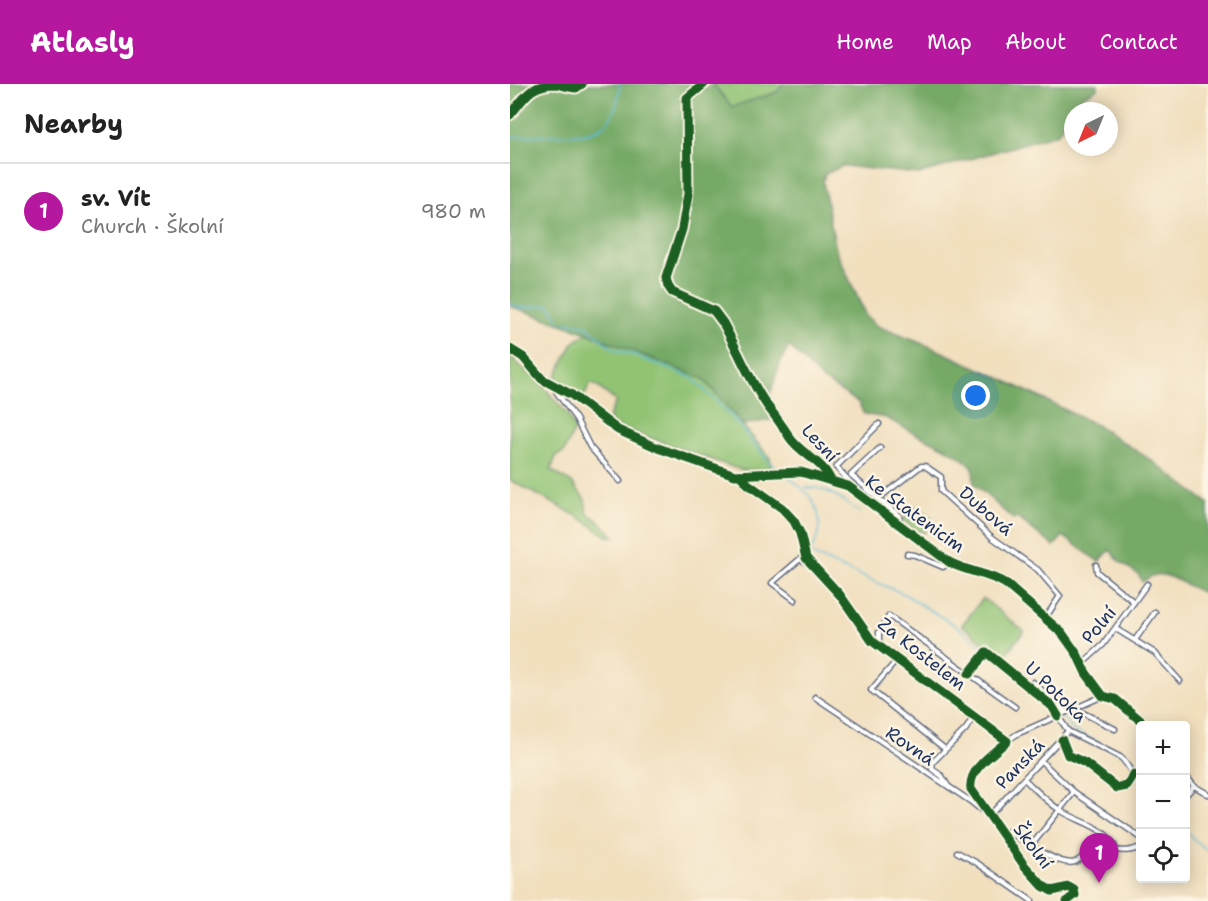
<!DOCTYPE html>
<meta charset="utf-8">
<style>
:root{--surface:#fff;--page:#f6f6f6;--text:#222;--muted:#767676;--line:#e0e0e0;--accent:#b5179e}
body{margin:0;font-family:"Shantell Sans",sans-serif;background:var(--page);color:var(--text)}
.controls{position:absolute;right:18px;bottom:18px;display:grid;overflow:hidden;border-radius:6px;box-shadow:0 3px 15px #0003}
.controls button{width:54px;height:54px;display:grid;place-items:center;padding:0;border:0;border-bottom:2px solid var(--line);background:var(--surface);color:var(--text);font:30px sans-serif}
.compass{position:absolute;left:554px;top:18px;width:54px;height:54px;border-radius:50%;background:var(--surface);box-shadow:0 3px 15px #0003;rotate:223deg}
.you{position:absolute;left:466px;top:312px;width:21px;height:21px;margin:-15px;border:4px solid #fff;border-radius:50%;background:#1a73e8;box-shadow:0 0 0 9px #1a73e833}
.badge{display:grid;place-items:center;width:39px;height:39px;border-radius:50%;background:var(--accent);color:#fff;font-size:20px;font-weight:700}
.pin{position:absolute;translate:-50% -50px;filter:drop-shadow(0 2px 3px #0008)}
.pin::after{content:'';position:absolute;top:32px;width:21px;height:18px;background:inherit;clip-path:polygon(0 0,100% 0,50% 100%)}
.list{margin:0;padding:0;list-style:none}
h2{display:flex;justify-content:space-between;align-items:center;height:78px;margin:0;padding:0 24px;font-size:26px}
h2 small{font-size:20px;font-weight:400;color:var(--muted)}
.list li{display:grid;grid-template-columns:39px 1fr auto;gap:18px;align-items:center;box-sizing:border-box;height:96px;padding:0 24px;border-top:2px solid var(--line)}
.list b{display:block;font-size:22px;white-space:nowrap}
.list p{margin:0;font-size:20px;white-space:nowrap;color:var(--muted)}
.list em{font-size:20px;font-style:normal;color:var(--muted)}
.icon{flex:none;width:33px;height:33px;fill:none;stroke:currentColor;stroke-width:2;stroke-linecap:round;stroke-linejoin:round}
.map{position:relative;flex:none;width:698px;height:817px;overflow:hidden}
header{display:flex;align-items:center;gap:36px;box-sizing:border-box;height:84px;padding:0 30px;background:var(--accent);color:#fff}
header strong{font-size:28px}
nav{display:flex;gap:33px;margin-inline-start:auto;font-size:21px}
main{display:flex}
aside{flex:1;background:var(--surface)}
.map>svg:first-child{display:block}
.green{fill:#91c373;stroke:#567968;stroke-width:1.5}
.forest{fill:#74a965;stroke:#486c62;stroke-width:1.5}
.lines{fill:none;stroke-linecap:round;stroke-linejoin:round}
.stream{stroke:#57b8d6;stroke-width:1.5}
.minor-casing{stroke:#666d80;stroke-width:7}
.minor{stroke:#fff;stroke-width:4}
.cycleway-casing{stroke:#fcf5e5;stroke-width:13}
.cycleway{stroke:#1b5e20;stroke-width:9}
.labels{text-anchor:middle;stroke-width:5;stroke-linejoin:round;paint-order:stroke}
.street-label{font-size:18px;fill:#1b2f5e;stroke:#fcf5e5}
</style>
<header>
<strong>Atlasly</strong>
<nav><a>Home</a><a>Map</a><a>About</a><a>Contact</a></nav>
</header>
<main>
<aside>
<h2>Nearby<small></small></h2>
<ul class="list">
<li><span class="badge">1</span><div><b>sv. Vít</b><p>Church · Školní</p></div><em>980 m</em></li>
</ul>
</aside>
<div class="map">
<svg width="698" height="817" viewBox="0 0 698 817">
<rect width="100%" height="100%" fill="#fcf5e5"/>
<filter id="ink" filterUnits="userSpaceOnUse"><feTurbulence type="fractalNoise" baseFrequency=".0167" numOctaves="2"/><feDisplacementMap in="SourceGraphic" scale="12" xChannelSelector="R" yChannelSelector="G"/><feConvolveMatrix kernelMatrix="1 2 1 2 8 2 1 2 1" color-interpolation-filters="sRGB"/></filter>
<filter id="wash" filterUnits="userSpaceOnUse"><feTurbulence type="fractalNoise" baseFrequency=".008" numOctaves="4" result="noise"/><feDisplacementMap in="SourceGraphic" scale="24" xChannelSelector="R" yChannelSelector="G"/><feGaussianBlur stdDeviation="1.35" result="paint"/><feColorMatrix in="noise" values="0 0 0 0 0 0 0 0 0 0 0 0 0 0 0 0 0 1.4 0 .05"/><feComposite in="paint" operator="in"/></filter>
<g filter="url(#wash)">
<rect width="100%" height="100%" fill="#f1dfbe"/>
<g class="green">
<polygon points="203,0 273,0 267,8 222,23"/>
<polygon points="77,249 194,295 260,374 261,385 231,386 103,341 98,334 106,317 85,301 80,300 72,317 62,308 44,296 63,259"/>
<polygon points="0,272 19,290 23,290 57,330 65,345 54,368 46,372 41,386 62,399 75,415 77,429 89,437 104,452 97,452 67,432 0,396"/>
<polygon points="404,422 423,436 414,449 410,446 408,448 393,436"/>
<polygon points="473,514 514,547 493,574 452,541"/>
</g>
<path class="forest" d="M 0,0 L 179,0 L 185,9 L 203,0 L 222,23 L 267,8 L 273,0 L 588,0 L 588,4 L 572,13 L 547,50 L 409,90 L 333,82 L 315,90 L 313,98 L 326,166 L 356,232 L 367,242 L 421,263 L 490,294 L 588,342 L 641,376 L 698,419 L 698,510 C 683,507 658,487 645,491 C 640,492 636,496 632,498 L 629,491 L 609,477 L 600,466 L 589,478 L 553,452 L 544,462 L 506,433 L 503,435 L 464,400 L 463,383 C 444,367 428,360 406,350 C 396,345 386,339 376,334 C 370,332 362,333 353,329 L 349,319 L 312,295 L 279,262 L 269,282 L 259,314 L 266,335 L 233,341 L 193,295 L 77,249 L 0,222 Z"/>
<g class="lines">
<g class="stream">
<path d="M 0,53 C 14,52 28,51 43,51 C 86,51 105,48 110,0"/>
<polyline points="0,220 10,224 40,221 49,237 77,242 104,266 121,270 182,294 222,333 259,378 271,387"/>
<path d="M 275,390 C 296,406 314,421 308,450 C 307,456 303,462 301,468 L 304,472 L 394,510 L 448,543 L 545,621 L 563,646 L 623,675 L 630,687"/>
<path d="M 296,404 C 316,401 334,418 350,428"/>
<polyline points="676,746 684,756 698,767"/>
</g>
</g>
</g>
<g filter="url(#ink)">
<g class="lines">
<defs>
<g id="minor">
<path d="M 0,265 L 13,273 L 32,295 L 62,311 L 108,346 L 148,364 L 225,391 L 291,388 L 338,402 L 439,478 C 457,488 479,489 496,500 C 515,516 537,531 553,549 C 569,569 576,592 593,612"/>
<polyline points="46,303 45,306 66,335 80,363 110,397"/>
<polyline points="275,343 281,355 310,382 320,396"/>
<polyline points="370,364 341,391 389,432 391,442"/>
<polyline points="230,391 238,400 272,424 284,437 290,449 296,474 330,511 362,557 497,657"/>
<polyline points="350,408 326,383 369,340"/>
<polyline points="369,414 411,382 415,382 431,393 431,407 483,454 528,486 550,512 536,533"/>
<polyline points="397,470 405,471 433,483 439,478"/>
<polyline points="586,481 587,488 624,518"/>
<polyline points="285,516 262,499 290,475 298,480"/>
<polyline points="606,545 645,569 670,597"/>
<polyline points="625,556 645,528"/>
<polyline points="369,561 369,548 379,532 505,623"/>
<polyline points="388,575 361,606 435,665"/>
<polyline points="572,580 593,561 637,500"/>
<polyline points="523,598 556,628"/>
<polyline points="593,612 605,615 637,642"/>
<polyline points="305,613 460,717 476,730 479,731"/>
<polyline points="565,625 605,645"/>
<path d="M 548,632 L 558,647 L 610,673 C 617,678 618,685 624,691"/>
<polyline points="531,677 564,708 630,753"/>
<polyline points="676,692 684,702 698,710"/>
<path d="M 514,695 C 525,705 537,718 550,726 C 567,738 600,743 606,766"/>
<polyline points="438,702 432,692 422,685 423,678 456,645 464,632"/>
<polyline points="676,711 684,702"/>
<polyline points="480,731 558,647"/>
<path d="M 494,750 L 498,747 C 511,755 551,784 565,778 C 574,774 578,766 589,765 C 603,765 618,770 630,763"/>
<polyline points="521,762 564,708"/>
<polyline points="447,768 467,779 522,817"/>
<polyline points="557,817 565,811 564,806 559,803 542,807 533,802 514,781 463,709 460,700 463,690 497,657 507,650 593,612"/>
</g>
</defs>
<use href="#minor" class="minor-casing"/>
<use href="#minor" class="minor"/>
<defs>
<g id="cycleway">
<path d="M 194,0 L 177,14 L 178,110 L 172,145 L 156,194 L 158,202 L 162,208 L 204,227 L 213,239 C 227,265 239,295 256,320 C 264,331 273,342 280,354 C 291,370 314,378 321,397"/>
<path d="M 0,31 C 15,14 19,0 47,0 C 53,1 59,4 66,4 L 72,0"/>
<path d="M 0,265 L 13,273 L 32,295 L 62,311 L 108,346 L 148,364 L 225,391 L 291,388 L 338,402 L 439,478 C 457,488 479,489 496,500 L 552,549 L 567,570 L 576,589 L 593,612 L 605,615 L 637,642"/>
<path d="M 230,391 L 238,400 L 272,424 L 284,437 L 290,449 L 296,474 L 330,511 L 362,557 L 497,657 C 484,669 458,685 461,705 L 514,781 L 533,802 L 542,807 L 559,803 L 564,806 L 565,811 L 557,817"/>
<polyline points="459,590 476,568 542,622 548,632"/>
<polyline points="552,656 558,671 575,679 607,704 617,702 624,691"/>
</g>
</defs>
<use href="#cycleway" class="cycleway-casing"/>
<use href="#cycleway" class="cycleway"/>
</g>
</g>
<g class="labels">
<g class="street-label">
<text transform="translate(310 359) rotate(47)" y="6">Lesní</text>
<text transform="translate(476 427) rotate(41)" y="6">Dubová</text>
<text transform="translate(405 430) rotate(36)" y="6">Ke Statenicím</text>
<text transform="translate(589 541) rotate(-50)" y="6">Polní</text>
<text transform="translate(412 570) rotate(38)" y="6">Za Kostelem</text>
<text transform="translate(546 608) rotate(44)" y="6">U Potoka</text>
<text transform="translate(400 662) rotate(34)" y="6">Rovná</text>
<text transform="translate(510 680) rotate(-46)" y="6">Panská</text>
<text transform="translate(523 762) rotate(53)" y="6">Školní</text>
</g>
</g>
</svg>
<div class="controls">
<button>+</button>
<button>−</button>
<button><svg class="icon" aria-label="locate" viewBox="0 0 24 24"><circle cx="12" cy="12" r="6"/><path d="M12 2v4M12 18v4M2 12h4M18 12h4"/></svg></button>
</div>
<svg class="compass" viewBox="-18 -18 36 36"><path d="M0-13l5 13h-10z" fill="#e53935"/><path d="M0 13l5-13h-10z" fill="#767676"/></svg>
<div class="you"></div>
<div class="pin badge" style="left:589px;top:799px">1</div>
</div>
</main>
